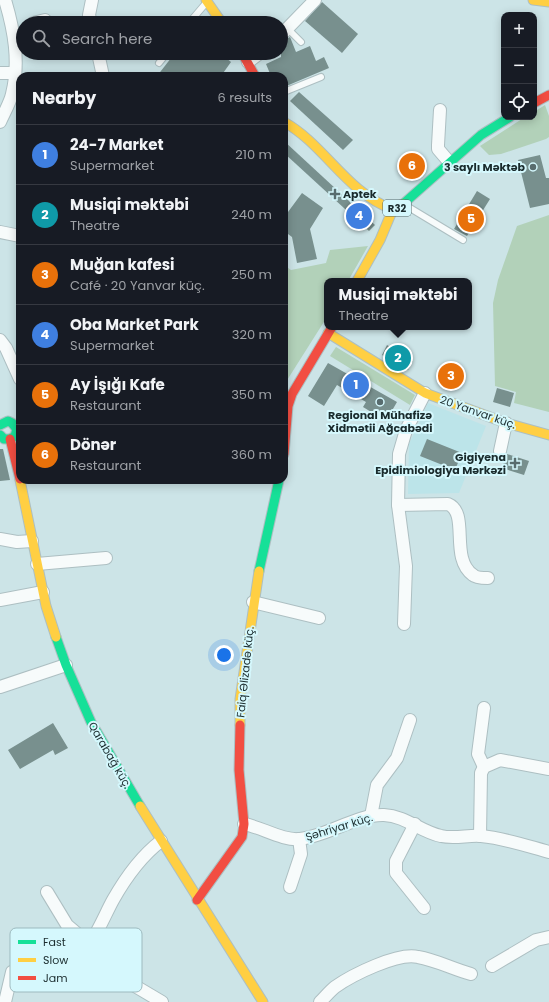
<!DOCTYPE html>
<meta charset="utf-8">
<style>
:root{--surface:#171b24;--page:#20242c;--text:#f1f3f6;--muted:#9ea1a6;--line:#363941;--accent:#586c6e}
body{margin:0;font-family:Poppins,sans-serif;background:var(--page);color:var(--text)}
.controls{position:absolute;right:12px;top:12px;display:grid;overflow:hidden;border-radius:8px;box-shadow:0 2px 10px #0003}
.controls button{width:36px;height:36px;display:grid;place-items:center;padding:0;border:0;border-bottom:1px solid var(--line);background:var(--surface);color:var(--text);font:20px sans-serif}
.you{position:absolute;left:224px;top:655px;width:14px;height:14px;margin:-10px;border:3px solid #fff;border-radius:50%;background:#1a73e8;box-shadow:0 0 0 6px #1a73e833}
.badge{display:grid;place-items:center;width:26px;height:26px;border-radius:50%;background:var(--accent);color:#fff;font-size:13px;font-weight:700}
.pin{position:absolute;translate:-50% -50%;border:2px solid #fff;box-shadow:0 1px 4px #0006}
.popup{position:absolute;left:324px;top:278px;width:148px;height:52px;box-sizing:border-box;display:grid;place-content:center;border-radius:8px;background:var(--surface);filter:drop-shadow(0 1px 3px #0005);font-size:13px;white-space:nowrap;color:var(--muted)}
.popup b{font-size:15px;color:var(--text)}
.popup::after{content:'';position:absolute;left:50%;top:100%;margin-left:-8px;border:8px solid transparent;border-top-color:var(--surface)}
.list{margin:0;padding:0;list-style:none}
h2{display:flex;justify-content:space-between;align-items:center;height:52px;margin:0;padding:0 16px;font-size:17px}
h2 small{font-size:13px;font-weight:400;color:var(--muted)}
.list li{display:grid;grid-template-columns:26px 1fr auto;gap:12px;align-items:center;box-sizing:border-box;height:60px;padding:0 16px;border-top:1px solid var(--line)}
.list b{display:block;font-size:15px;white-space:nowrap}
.list p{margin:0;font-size:13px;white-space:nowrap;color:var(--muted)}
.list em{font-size:13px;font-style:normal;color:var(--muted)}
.icon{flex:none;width:22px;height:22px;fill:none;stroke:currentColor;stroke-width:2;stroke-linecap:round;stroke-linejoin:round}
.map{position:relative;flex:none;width:549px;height:1002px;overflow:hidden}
.search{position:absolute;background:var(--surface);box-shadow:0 2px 10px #0003;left:16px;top:16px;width:272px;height:44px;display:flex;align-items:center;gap:10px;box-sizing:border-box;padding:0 14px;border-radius:22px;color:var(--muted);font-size:15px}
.panel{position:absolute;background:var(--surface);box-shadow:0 2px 10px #0003;left:16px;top:72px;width:272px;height:412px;border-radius:12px}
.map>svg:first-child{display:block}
.built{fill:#bce4e9}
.green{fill:#b2d1b9}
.building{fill:#78908e}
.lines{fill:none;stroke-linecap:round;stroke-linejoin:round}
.lane-casing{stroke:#adbfc2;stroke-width:8}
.street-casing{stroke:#adbfc2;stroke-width:14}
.fast-casing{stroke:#adbfc2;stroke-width:11}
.slow-casing{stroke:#adbfc2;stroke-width:11}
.jam-casing{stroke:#adbfc2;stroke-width:11}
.lane{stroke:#f7fbfb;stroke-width:6}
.street{stroke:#f7fbfb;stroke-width:12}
.fast{stroke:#16e098;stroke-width:9}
.slow{stroke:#ffcf43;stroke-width:9}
.jam{stroke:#f24e42;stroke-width:9}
.poi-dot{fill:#586c6e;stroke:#d5f8fd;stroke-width:1.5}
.labels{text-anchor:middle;stroke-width:4;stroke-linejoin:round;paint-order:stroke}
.shield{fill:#d5f8fd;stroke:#52686b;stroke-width:1}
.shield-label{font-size:10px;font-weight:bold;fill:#1a2b2d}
.poi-label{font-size:11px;font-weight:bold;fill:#1a2b2d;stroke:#d5f8fd;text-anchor:end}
.street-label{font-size:11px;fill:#1a2b2d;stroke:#d5f8fd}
.key{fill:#d5f8fd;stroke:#9dbabf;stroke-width:1}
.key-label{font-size:11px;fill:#1a2b2d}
</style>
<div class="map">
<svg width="549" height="1002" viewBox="0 0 549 1002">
<rect width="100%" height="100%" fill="#cce4e7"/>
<polygon class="built" points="428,403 486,426 459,493 408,494 409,444"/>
<g class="green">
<polygon points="545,105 549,116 549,137 546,139 501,154 489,155 480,146 525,117 534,117 534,112"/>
<polygon points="549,215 549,412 514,403 516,392 495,386 493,303 498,280 517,226"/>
<polygon points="368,246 348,281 327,281 327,317 284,385 284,265 291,270 326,263 330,250"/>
<polygon points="336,347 415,395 410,405 330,356"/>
</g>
<g class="building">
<polygon points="322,2 358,34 342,53 305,21"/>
<polygon points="290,37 296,52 310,46 316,61 324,57 329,68 284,87 284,76 271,76 266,64 281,57 281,42"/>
<polygon points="175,53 220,53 231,62 221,76 157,76"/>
<polygon points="299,92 353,140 343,150 290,101"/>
<polygon points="284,141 375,225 369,231 284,153"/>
<polygon points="540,155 546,178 549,178 549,204 530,208 518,160"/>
<polygon points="477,191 490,199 467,236 454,229"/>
<polygon points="302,193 323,208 310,229 317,259 297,263 292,237 284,231 284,213 288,212"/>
<polygon points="387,345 413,361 408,370 382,355"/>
<polygon points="328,363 397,402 386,421 363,407 366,402 337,385 324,406 308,396"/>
<polygon points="497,388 514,393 510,407 493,402"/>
<polygon points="427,439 462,453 455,470 420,456"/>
<polygon points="0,449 3,449 10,480 0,481"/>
<polygon points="507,454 529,461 524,475 502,468"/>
<polygon points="53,723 68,748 55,755 53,750 20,769 8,750"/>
</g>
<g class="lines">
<defs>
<g id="lane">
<polyline points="189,23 206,3"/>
<polyline points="288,29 301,42"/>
<polyline points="159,63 167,53"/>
<polyline points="284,92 321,77"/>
<polyline points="405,205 463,240"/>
</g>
<g id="street">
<polyline points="33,23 45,20"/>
<polyline points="91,23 89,15 92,0"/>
<polyline points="281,35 315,0"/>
<polyline points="98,53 103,76"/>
<polyline points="248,62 260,53"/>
<polyline points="0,73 15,73"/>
<polyline points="440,110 438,145 438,149 450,163"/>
<path d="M 0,122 C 4,113 10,103 12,94 C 20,62 14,30 5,0"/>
<polyline points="0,232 20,236"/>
<polyline points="0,340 6,348 20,379"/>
<polyline points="500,451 506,423"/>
<path d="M 398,505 L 448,504 C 470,513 449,558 473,575 C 476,578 484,578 488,578"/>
<polyline points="0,539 17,542 32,541"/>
<polyline points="37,564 106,558"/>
<polyline points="0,600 43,592"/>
<polyline points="253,602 319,618"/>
<polyline points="404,624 406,566 398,505 399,454 406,430 425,393"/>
<polyline points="0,687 66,665"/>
<polyline points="484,708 478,754 484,767"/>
<polyline points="371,816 377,785 397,758 410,720"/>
<path d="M 244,824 C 261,827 283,841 300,839 C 328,836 357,814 384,815 C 406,816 421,832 441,836 C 454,839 468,835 481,836 C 504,838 527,846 549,852"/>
<polyline points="415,824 396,861 396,873 424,908"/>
<polyline points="480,836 481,773 484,767 500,760 549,769"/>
<polyline points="290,887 301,854 299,839"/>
<polyline points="47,892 67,925 80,936 101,948 123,975 135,986 162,1002"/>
<polyline points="492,966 536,940 549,937"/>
<path d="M 5,1002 L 12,972 C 34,969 57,968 77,957 C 92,948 104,916 113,900 C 126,877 140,857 161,841"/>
<path d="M 320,1002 C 325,997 330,991 335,987 C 352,975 398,952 418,957 C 436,960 453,969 471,974"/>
</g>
<g id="fast">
<polyline points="403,204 481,135 510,117"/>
<polyline points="0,425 8,421 12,423 17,429 15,436 10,439 4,439 0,435"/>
<polyline points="259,571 279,480"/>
<polyline points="56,637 66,665 91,722 140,806"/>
</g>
<g id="slow">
<polyline points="206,0 222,23"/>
<polyline points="533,0 549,2"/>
<path d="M 284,122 C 324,144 347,193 392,209 L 403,204"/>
<polyline points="357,281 380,240 393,209"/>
<polyline points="328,333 425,393 506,423 549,435"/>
<polyline points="20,480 46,606 56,637"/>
<polyline points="240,725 240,699 259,571"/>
<polyline points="140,806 263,1002"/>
</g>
<g id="jam">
<polyline points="242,53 255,76"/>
<polyline points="534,103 549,95"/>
<polyline points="10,439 20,479"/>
<polyline points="284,454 288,406 292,394 332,327"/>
<polyline points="197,900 242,837 244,824 239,770 240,725"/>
</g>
</defs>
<use href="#lane" class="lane-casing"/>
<use href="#street" class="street-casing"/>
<use href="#fast" class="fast-casing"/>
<use href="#slow" class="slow-casing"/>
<use href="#jam" class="jam-casing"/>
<use href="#lane" class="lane"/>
<use href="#street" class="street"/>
<use href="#fast" class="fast"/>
<use href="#slow" class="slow"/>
<use href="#jam" class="jam"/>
</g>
<g class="poi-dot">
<circle cx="533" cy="167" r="4"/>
<path d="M333 188h4v4h4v4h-4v4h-4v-4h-4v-4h4z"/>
<circle cx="380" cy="402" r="4"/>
<path d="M513 457h4v4h4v4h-4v4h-4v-4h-4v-4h4z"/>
</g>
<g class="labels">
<rect class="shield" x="383" y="200" width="28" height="16" rx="3"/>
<g class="shield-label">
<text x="397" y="212">R32</text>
</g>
<g class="poi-label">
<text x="525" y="171">3 saylı Məktəb</text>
<text x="343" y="198" text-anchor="start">Aptek</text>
<text x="380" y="419" text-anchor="middle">Regional Mühafizə<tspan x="380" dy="13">Xidmətii Ağcabədi</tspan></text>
<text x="506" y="461">Gigiyena<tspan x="506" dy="13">Epidimiologiya Mərkəzi</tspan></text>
</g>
<g class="street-label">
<text transform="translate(478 412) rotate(19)" y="4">20 Yanvar küç.</text>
<text transform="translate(245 672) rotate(-84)" y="4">Faiq Əlizadə küç.</text>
<text transform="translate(110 755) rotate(60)" y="4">Qarabağ küç.</text>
<text transform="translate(339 827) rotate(-17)" y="4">Şəhriyar küç.</text>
</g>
</g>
<rect x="10" y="928" width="132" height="64" rx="6" class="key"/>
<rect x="18" y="940" width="18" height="4" fill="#16e098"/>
<rect x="18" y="958" width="18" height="4" fill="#ffcf43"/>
<rect x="18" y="976" width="18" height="4" fill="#f24e42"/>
<g class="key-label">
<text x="43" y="946">Fast</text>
<text x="43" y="964">Slow</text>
<text x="43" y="982">Jam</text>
</g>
</svg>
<div class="controls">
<button>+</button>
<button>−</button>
<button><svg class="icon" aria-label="locate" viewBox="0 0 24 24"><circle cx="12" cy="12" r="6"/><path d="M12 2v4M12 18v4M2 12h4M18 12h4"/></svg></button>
</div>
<div class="you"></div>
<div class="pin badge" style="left:356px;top:385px;background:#3f7fe0">1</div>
<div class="pin badge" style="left:398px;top:358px;background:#0f9aa8">2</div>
<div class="popup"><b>Musiqi məktəbi</b>Theatre</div>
<div class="pin badge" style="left:451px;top:376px;background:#e8710a">3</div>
<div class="pin badge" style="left:359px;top:216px;background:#3f7fe0">4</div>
<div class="pin badge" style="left:471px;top:219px;background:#e8710a">5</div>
<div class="pin badge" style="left:412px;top:166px;background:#e8710a">6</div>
<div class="search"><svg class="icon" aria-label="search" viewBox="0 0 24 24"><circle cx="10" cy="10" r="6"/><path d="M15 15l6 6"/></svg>Search here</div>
<section class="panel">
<h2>Nearby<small>6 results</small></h2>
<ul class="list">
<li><span class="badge" style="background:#3f7fe0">1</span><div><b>24-7 Market</b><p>Supermarket</p></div><em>210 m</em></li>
<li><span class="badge" style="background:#0f9aa8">2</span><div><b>Musiqi məktəbi</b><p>Theatre</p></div><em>240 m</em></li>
<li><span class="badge" style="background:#e8710a">3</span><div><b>Muğan kafesi</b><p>Café · 20 Yanvar küç.</p></div><em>250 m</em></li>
<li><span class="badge" style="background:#3f7fe0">4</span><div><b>Oba Market Park</b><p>Supermarket</p></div><em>320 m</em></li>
<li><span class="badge" style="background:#e8710a">5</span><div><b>Ay İşığı Kafe</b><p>Restaurant</p></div><em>350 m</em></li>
<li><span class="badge" style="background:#e8710a">6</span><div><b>Dönər</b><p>Restaurant</p></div><em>360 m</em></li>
</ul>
</section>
</div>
